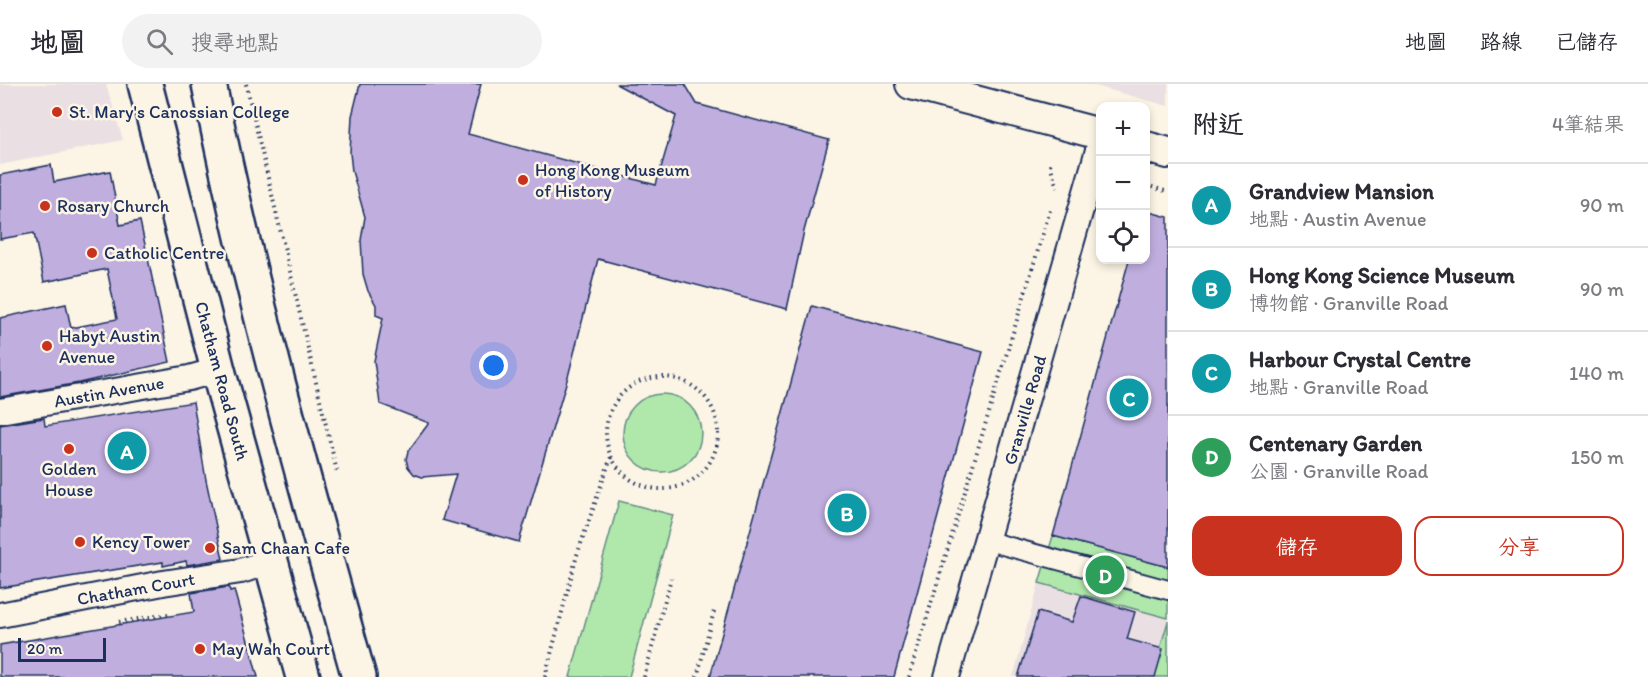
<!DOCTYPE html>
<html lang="zh-TW">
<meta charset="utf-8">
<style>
:root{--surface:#fff;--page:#f2f2f3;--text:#2b2b33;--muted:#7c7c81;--line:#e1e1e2;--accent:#c8321e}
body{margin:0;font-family:Itim,"LXGW WenKai TC",sans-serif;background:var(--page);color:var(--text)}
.controls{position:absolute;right:18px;top:18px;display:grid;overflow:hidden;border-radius:12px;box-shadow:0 3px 9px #0003}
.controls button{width:54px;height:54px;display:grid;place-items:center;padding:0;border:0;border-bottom:2px solid var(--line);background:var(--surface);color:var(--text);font:30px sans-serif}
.scale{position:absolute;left:18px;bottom:15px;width:88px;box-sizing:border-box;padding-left:6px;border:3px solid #1b2f5e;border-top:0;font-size:16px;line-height:21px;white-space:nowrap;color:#1b2f5e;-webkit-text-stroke:4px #fcf5e5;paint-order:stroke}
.you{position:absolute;left:494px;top:282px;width:21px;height:21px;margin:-15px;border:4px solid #fff;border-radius:50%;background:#1a73e8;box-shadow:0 0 0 9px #1a73e833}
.badge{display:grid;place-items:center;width:39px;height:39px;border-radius:50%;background:var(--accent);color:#fff;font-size:20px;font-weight:700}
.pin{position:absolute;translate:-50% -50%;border:3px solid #fff;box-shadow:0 2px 6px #0006}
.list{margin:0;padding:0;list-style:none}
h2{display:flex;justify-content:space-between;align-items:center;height:78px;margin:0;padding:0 24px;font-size:26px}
h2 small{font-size:20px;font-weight:400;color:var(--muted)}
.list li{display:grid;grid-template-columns:39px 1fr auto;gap:18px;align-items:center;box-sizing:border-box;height:84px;padding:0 24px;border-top:2px solid var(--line)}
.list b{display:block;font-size:22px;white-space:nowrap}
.list p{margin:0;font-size:20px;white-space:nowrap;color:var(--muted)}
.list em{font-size:20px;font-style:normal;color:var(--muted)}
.actions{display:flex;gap:12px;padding:18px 24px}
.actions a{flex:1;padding:14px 0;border:2px solid var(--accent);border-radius:18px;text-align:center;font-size:21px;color:var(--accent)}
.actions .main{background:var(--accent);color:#fff}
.icon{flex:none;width:33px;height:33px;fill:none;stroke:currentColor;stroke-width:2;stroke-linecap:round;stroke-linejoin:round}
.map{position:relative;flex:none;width:1168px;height:593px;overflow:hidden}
header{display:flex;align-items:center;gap:36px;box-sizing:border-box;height:84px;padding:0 30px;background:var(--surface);border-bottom:2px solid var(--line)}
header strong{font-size:28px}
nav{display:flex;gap:33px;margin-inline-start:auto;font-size:21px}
.search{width:420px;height:54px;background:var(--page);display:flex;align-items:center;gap:15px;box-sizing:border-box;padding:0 21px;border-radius:33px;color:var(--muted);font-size:22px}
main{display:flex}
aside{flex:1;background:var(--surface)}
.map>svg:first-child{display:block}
.built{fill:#eae0e3}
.green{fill:#b0e8ab;stroke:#668c84;stroke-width:1.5}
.building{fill:#c0aedf;stroke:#1b2f5e;stroke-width:1.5}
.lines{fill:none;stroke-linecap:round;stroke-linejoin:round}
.pedestrian-casing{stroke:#1b2f5e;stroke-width:22}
.minor-casing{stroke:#1b2f5e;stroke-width:28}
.tertiary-casing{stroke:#1b2f5e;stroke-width:34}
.secondary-casing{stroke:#1b2f5e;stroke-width:38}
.path{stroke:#1b2f5e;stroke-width:4;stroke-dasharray:1.5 4.5;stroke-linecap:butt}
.pedestrian{stroke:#fcf5e5;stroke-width:18}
.minor{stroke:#fcf5e5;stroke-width:24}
.tertiary{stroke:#fcf5e5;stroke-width:30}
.secondary{stroke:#fcf5e5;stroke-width:33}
.poi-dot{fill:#c8321e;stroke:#fcf5e5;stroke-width:2}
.labels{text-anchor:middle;stroke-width:5;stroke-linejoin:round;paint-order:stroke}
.poi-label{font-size:18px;fill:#1b2f5e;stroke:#fcf5e5;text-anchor:start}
.street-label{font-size:18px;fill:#1b2f5e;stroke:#fcf5e5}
</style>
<header>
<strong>地圖</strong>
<div class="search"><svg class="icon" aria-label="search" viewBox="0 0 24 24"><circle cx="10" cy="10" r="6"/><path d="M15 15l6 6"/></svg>搜尋地點</div>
<nav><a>地圖</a><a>路線</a><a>已儲存</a></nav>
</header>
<main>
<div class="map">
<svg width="1168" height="593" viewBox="0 0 1168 593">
<rect width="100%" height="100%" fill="#fcf5e5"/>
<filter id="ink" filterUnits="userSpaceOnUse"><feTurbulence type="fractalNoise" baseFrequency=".0167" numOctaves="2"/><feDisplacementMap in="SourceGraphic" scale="12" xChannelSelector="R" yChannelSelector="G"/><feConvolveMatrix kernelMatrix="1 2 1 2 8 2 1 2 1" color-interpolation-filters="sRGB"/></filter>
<g filter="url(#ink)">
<g class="built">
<polygon points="0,0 106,0 123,56 0,81"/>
<polygon points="1088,0 1168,0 1168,22 1095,2"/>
<polygon points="1039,499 1168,534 1152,593 1013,593"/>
</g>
<g class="green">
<circle cx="662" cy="349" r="39"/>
<polygon points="619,417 673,431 629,593 570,593"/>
<polygon points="1053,452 1168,483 1168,534 1039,499"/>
<polygon points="1168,537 1168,593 1152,593"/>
</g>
<g class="building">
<polygon points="360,0 481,0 468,50 656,101 676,32 616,0 685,0 697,20 829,56 804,147 787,225 598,175 569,289 519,458 442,436 456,390 422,393 414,390 408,383 406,375 408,367 429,339 380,320 374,277 383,234 376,231 376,221 368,207 363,190 361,156 365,133 352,87 350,69 352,32"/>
<polygon points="51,81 54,98 110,87 120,141 140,137 170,278 79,299 0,313 0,234 66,220 71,244 117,235 107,185 44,198 34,149 0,155 0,91"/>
<polygon points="1146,127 1168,133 1168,483 1053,452 1129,176 1146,176"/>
<polygon points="812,222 983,268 894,593 710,593"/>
<polygon points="193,318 206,396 223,475 187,481 186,477 163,482 163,478 0,504 0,341 44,334 45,342"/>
<polygon points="229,503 230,507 234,506 258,593 0,593 0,561 194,528 191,509"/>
<polygon points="1081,512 1135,528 1127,555 1163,565 1155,593 1018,593 1038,528 1072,538"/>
</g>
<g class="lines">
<defs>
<polyline id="pedestrian" points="988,457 1168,506"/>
<g id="minor">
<polyline points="0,327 189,294 218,286"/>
<polyline points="0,531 163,499 241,487 271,477"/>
<polyline points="947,593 1100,59"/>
</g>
<g id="tertiary">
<polyline points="911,0 1100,50"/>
<polyline points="1146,63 1168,69"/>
</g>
<g id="secondary">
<polyline points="145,0 218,286 303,593"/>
<path d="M 209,0 C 248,200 304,397 359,593"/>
</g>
</defs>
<use href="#pedestrian" class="pedestrian-casing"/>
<use href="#minor" class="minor-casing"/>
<use href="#tertiary" class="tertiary-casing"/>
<use href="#secondary" class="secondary-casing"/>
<g class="path">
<polyline points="246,0 337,388"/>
<polyline points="1050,80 1057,104"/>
<polyline points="1146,101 1168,108"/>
<circle cx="662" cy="349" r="56"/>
<polyline points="119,538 169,530"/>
<polyline points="545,593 577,471 611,373"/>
<polyline points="644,593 671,494"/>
<polyline points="697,593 714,527"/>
<polyline points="909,593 1051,123"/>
</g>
<use href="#pedestrian" class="pedestrian"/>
<use href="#minor" class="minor"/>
<use href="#tertiary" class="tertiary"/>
<use href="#secondary" class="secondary"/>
</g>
</g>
<g class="poi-dot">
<circle cx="57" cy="28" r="6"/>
<circle cx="523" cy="96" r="6"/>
<circle cx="45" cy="122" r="6"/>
<circle cx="92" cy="169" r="6"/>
<circle cx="47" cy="262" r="6"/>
<circle cx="69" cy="365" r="6"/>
<circle cx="80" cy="458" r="6"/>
<circle cx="210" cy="464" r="6"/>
<circle cx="200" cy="565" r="6"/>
</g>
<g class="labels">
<g class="poi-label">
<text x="69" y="34">St. Mary's Canossian College</text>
<text x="535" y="92">Hong Kong Museum<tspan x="535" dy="21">of History</tspan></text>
<text x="57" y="128">Rosary Church</text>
<text x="104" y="175">Catholic Centre</text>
<text x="59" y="258">Habyt Austin<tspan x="59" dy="21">Avenue</tspan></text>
<text x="69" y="391" text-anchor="middle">Golden<tspan x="69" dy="21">House</tspan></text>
<text x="92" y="464">Kency Tower</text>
<text x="222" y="470">Sam Chaan Cafe</text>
<text x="212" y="571">May Wah Court</text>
</g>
<g class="street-label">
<text transform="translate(222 297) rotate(75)" y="6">Chatham Road South</text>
<text transform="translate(109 308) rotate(-10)" y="6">Austin Avenue</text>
<text transform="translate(1025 326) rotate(-74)" y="6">Granville Road</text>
<text transform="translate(136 505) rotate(-10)" y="6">Chatham Court</text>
</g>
</g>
</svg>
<div class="controls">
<button>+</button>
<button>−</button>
<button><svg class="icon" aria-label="locate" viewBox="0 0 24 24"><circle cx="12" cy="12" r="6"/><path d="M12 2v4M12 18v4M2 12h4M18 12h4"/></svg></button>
</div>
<div class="scale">20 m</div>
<div class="you"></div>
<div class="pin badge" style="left:127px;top:367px;background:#0f9aa8">A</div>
<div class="pin badge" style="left:847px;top:429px;background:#0f9aa8">B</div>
<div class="pin badge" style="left:1129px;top:314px;background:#0f9aa8">C</div>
<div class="pin badge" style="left:1105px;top:491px;background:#2e9e5b">D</div>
</div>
<aside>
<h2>附近<small>4筆結果</small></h2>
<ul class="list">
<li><span class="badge" style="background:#0f9aa8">A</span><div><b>Grandview Mansion</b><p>地點 · Austin Avenue</p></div><em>90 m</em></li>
<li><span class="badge" style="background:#0f9aa8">B</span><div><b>Hong Kong Science Museum</b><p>博物館 · Granville Road</p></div><em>90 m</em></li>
<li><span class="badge" style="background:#0f9aa8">C</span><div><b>Harbour Crystal Centre</b><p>地點 · Granville Road</p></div><em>140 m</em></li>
<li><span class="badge" style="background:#2e9e5b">D</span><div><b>Centenary Garden</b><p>公園 · Granville Road</p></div><em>150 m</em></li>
</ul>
<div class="actions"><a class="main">儲存</a><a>分享</a></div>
</aside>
</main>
